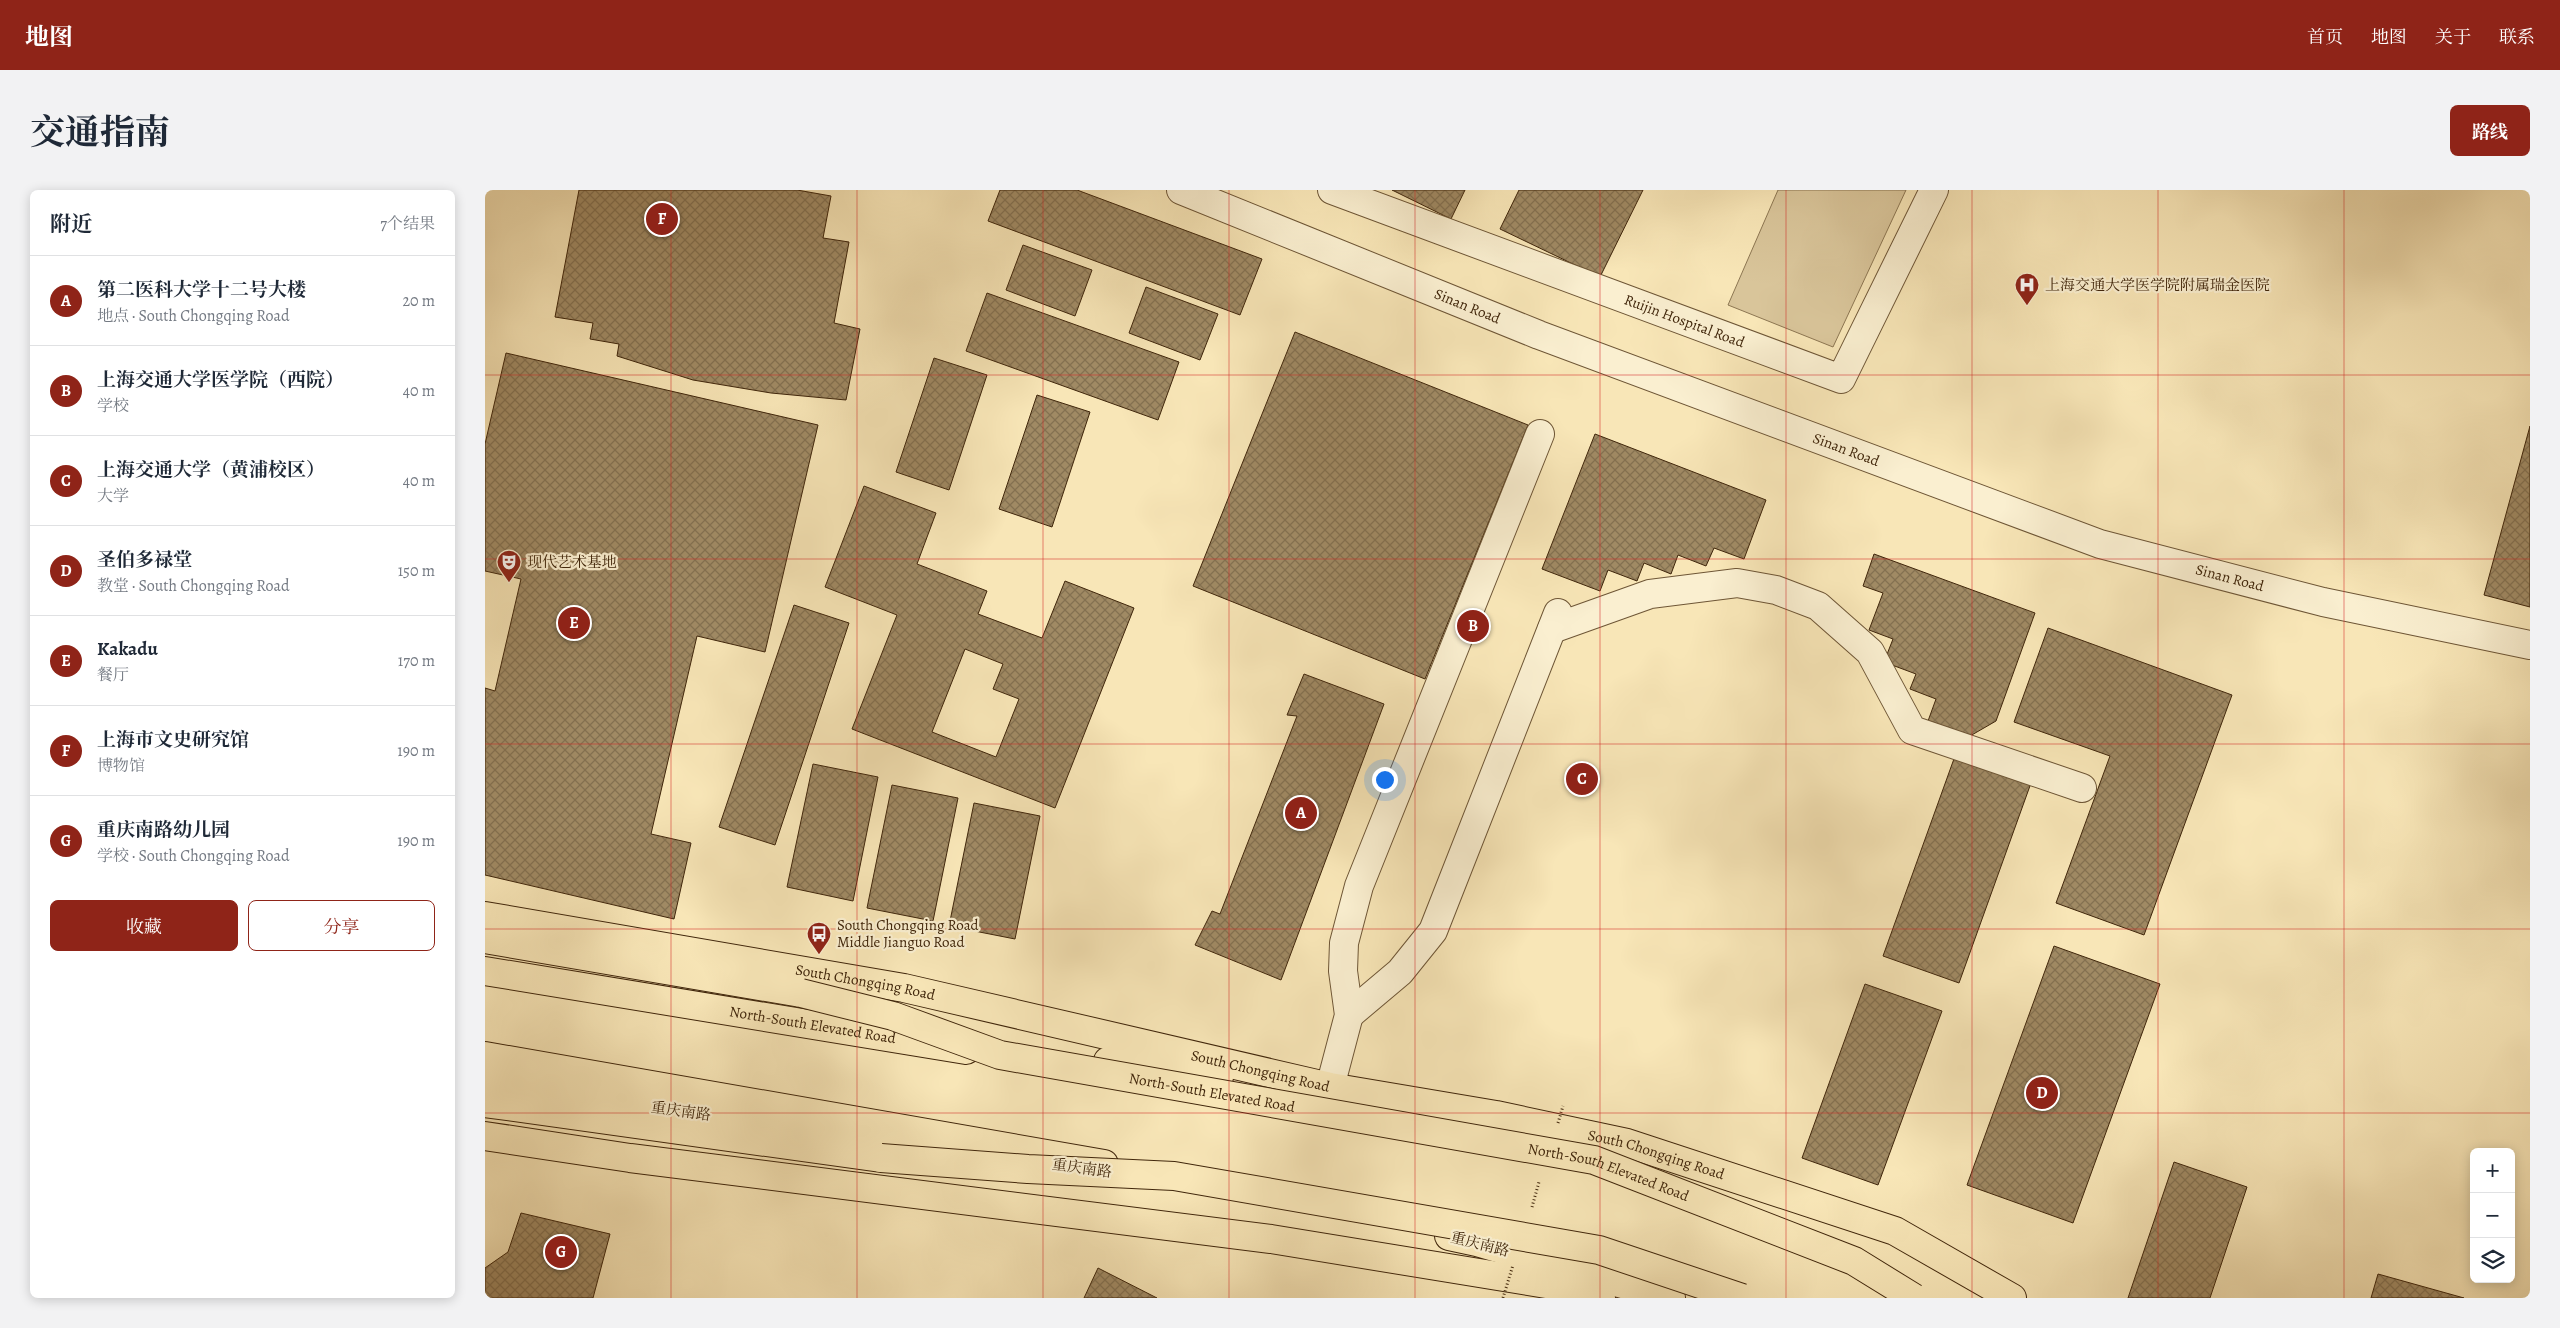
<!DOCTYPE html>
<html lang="zh">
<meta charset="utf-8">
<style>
:root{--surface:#fff;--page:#f2f2f3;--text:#1f2937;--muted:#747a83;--line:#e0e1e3;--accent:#8f2418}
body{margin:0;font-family:Alegreya,"Noto Serif SC",serif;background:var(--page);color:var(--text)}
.controls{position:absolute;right:15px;bottom:15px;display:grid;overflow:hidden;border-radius:8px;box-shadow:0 2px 12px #0003}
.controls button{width:45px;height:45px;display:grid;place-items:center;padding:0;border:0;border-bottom:1px solid var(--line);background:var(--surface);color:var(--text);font:25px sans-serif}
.you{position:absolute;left:899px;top:589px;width:18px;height:18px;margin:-12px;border:4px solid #fff;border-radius:50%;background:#1a73e8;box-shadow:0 0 0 8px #1a73e833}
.badge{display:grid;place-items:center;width:32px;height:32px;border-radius:50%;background:var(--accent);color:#fff;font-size:16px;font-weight:700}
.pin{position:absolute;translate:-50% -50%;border:2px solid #fff;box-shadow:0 1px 5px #0006}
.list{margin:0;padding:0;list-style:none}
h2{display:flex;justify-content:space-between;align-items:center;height:65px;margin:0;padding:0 20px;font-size:21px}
h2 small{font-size:16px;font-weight:400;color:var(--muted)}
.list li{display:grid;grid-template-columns:32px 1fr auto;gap:15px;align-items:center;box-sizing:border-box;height:90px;padding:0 20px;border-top:1px solid var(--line)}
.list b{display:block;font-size:19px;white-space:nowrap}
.list p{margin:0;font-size:16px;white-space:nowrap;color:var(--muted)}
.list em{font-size:16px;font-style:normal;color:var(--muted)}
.actions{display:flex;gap:10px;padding:15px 20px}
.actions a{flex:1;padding:11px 0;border:1px solid var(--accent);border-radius:8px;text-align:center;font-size:18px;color:var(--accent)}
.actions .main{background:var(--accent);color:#fff}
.icon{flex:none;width:28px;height:28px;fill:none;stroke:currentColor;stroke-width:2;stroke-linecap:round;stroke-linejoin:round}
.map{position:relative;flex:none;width:2045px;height:1108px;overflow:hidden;border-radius:8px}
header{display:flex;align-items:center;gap:30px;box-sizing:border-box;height:70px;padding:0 25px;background:var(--accent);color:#fff}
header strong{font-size:24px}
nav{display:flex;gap:28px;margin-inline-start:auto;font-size:18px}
.intro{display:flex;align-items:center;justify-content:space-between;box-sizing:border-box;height:120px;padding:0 30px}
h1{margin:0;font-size:35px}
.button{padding:12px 22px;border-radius:8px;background:var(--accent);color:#fff;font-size:18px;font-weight:700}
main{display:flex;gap:30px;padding:0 30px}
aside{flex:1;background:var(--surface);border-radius:8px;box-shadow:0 2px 12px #0003}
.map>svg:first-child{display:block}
.grass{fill:#d9c59a;stroke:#8c7652}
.building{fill:url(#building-cross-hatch);stroke:#40260b;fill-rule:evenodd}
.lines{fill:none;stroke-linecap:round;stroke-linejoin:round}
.minor-casing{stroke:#6e5636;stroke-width:30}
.major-casing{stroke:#40260b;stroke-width:30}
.highway-casing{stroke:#40260b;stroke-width:30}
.minor{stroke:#faefd0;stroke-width:28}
.major{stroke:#f8e6b7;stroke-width:28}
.highway{stroke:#f8e6b7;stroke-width:28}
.highway-bridge-casing{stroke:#40260b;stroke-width:30;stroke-linecap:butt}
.path-bridge{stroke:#40260b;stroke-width:3;stroke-dasharray:1 2.5;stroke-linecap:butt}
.highway-bridge{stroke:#f8e6b7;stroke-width:28}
.grid{fill:none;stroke:#d62828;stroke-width:1;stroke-opacity:0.55}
.labels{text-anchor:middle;stroke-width:4.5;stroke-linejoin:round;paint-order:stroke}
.poi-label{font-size:15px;fill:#40260b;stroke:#faefd0;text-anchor:start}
.street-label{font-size:15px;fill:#40260b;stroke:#faefd0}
</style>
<header>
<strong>地图</strong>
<nav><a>首页</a><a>地图</a><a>关于</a><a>联系</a></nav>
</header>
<div class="intro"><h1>交通指南</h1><a class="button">路线</a></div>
<main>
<aside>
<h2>附近<small>7个结果</small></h2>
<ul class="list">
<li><span class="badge">A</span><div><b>第二医科大学十二号大楼</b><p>地点 · South Chongqing Road</p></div><em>20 m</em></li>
<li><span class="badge">B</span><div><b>上海交通大学医学院（西院）</b><p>学校</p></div><em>40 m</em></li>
<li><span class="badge">C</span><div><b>上海交通大学（黄浦校区）</b><p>大学</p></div><em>40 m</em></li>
<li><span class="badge">D</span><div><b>圣伯多禄堂</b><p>教堂 · South Chongqing Road</p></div><em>150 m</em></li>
<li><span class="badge">E</span><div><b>Kakadu</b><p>餐厅</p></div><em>170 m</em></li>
<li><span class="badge">F</span><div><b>上海市文史研究馆</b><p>博物馆</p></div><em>190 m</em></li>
<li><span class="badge">G</span><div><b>重庆南路幼儿园</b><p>学校 · South Chongqing Road</p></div><em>190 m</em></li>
</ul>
<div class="actions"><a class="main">收藏</a><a>分享</a></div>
</aside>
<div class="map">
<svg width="2045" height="1108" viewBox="0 0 2045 1108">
<defs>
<pattern id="building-cross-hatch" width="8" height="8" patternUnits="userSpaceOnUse" patternTransform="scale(1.25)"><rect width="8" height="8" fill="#a08a64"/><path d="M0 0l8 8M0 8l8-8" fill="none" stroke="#847151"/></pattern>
</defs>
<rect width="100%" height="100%" fill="#f8e6b7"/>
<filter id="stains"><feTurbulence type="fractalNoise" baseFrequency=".004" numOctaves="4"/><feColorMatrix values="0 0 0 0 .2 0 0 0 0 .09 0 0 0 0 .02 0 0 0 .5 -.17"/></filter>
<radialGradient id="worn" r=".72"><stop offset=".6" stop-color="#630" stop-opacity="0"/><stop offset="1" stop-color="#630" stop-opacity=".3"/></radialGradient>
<polygon class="grass" points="1293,0 1421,0 1348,157 1243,115"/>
<g class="building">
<polygon points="94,0 312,0 346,6 338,48 364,52 349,133 375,139 361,210 286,203 208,190 132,166 134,154 105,149 108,133 70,127"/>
<polygon points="515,0 592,0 777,69 755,125 503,31"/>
<polygon points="907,0 980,0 966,29"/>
<polygon points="1034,0 1158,0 1115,87 1015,39"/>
<polygon points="538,55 607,80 590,126 521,100"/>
<polygon points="661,97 733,124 715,170 644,143"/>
<polygon points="502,103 694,172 673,230 481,161"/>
<polygon points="810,142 1043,235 940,489 708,396"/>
<polygon points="21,163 333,235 280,462 212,446 166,644 206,653 189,729 0,685 0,498 10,501 36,389 0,381 0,254"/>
<polygon points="449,168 502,185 464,300 411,282"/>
<polygon points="552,205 605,222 567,337 514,319"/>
<polygon points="2045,236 2045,417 1999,405"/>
<polygon points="1110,244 1281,310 1259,369 1229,358 1221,376 1193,365 1186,384 1159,373 1152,391 1123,380 1115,401 1057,379"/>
<path d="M 379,296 L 451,323 L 432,374 L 502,401 L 493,424 L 557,448 L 580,391 L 649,418 L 570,618 L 367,539 L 412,425 L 340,397 ZM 480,459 L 518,474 L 508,499 L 534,509 L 511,567 L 447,542 Z"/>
<polygon points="1389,364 1550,423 1511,531 1485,546 1443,531 1451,509 1425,499 1431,484 1399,472 1408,449 1384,440 1398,403 1378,396"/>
<polygon points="309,415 364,433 290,655 234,637"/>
<polygon points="1563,438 1747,505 1659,745 1571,713 1625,566 1529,532"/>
<polygon points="819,484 899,514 796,790 710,755 727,721 735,724 812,526 802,525"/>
<polygon points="1470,566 1546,593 1474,793 1398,766"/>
<polygon points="328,574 393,587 368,711 302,697"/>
<polygon points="407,595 473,608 448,731 382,718"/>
<polygon points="489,613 555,626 530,749 464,736"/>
<polygon points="1569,756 1675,794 1588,1033 1482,995"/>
<polygon points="1380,794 1457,821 1393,995 1317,968"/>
<polygon points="1689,972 1762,997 1725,1108 1643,1108"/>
<polygon points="36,1023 125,1044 108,1108 0,1108 0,1078 23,1062"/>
<polygon points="613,1078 672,1108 599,1108"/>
<polygon points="1893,1084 1979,1108 1886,1108"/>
</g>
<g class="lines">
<defs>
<g id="minor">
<path id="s1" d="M 696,0 L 1054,145 L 1615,354 L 1838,412 L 2045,455"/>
<path id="s2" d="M 847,0 L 1356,189 L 1449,0"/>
<polyline points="1067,439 1165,404 1252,393 1291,400 1333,416 1385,462 1427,540 1597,598"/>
<polyline points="864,825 915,782 948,741 1073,423"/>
<polyline points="845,897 864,825 858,781 859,753 874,696 1055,244"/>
</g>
<g id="major">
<path id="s3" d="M 0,726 L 419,798 L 845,897 L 1011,925 L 1142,953 L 1410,1041 L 1527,1108"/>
<polyline points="623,871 734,887"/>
<polyline points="0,893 439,955"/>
<polyline points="0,946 145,968 786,1049 1086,1098 1116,1108"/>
<polyline points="964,1046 992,1052 1186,1108"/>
</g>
<g id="highway">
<polyline points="0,749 316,803"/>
<path id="s4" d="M 0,781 L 481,860"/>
<polyline points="0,866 619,974"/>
<polyline points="0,913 396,968"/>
</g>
</defs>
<use href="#minor" class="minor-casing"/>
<use href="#major" class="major-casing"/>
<use href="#highway" class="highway-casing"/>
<use href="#minor" class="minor"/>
<use href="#major" class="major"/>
<use href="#highway" class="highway"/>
<defs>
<g id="highway-bridge">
<path id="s5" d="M 316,803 L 408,826 L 515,865 L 1109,970 L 1369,1071 L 1429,1108"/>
<polyline points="396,968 543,979 689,986 1114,1060 1257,1108"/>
</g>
</defs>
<use href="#highway-bridge" class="highway-bridge-casing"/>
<g class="path-bridge">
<polyline points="1073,933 1078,916"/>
<polyline points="1047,1017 1054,992"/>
<polyline points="1018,1108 1028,1075"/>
</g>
<use href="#highway-bridge" class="highway-bridge"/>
</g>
<path class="grid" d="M 186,0 L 186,1108M 372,0 L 372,1108M 558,0 L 558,1108M 744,0 L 744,1108M 930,0 L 930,1108M 1115,0 L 1115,1108M 1301,0 L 1301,1108M 1487,0 L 1487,1108M 1673,0 L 1673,1108M 1859,0 L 1859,1108M 0,185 L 2045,185M 0,369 L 2045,369M 0,554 L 2045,554M 0,739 L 2045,739M 0,923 L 2045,923"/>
<defs>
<symbol id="hospital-pin" viewBox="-11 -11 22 30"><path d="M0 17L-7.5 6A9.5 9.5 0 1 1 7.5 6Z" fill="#8f2418" stroke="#faefd0"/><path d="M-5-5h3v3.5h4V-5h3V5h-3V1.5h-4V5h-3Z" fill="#fff"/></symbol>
<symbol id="theatre-pin" viewBox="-11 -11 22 30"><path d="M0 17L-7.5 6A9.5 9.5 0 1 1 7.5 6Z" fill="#8f2418" stroke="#faefd0"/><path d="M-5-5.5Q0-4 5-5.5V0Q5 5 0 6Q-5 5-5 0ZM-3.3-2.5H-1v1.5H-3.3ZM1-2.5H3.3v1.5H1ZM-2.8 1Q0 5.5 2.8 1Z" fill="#fff"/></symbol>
<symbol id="bus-pin" viewBox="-11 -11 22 30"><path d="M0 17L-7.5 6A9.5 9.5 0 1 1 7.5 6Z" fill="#8f2418" stroke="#faefd0"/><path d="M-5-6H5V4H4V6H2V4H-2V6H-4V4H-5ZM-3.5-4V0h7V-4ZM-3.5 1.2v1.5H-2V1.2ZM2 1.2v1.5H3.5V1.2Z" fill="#fff"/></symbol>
</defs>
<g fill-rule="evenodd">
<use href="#hospital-pin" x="1528" y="81" width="28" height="38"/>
<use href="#theatre-pin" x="10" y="358" width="28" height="38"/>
<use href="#bus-pin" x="320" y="730" width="28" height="38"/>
</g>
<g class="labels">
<g class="poi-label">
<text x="1560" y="100">上海交通大学医学院附属瑞金医院</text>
<text x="42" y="377">现代艺术基地</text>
<text x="352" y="740">South Chongqing Road<tspan x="352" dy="17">Middle Jianguo Road</tspan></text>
</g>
<g class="street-label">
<text dy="5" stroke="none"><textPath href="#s1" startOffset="309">Sinan Road</textPath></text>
<text dy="5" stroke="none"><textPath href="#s2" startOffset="376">Ruijin Hospital Road</textPath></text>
<text dy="5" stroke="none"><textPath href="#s1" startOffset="714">Sinan Road</textPath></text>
<text dy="5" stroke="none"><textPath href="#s1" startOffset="1119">Sinan Road</textPath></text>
<text dy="5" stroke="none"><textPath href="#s3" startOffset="386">South Chongqing Road</textPath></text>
<text dy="5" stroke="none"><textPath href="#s4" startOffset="332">North-South Elevated Road</textPath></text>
<text dy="5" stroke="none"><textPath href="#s3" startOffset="791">South Chongqing Road</textPath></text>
<text dy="5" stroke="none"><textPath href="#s5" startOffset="424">North-South Elevated Road</textPath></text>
<text transform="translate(196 921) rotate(8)" y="5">重庆南路</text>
<text dy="5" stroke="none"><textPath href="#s3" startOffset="1196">South Chongqing Road</textPath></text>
<text transform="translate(597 978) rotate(8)" y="5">重庆南路</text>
<text dy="5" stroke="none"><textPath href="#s5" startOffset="829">North-South Elevated Road</textPath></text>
<text transform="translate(995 1054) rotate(14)" y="5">重庆南路</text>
</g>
</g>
<rect width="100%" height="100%" filter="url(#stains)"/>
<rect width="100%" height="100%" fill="url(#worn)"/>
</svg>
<div class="controls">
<button>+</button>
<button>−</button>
<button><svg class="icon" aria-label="layers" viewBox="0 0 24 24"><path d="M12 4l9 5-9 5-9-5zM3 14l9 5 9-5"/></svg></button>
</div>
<div class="you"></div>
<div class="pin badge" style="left:816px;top:623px">A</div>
<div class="pin badge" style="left:988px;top:436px">B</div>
<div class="pin badge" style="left:1097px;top:589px">C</div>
<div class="pin badge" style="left:1557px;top:903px">D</div>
<div class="pin badge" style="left:89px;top:433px">E</div>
<div class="pin badge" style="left:177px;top:29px">F</div>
<div class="pin badge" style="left:76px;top:1062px">G</div>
</div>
</main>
